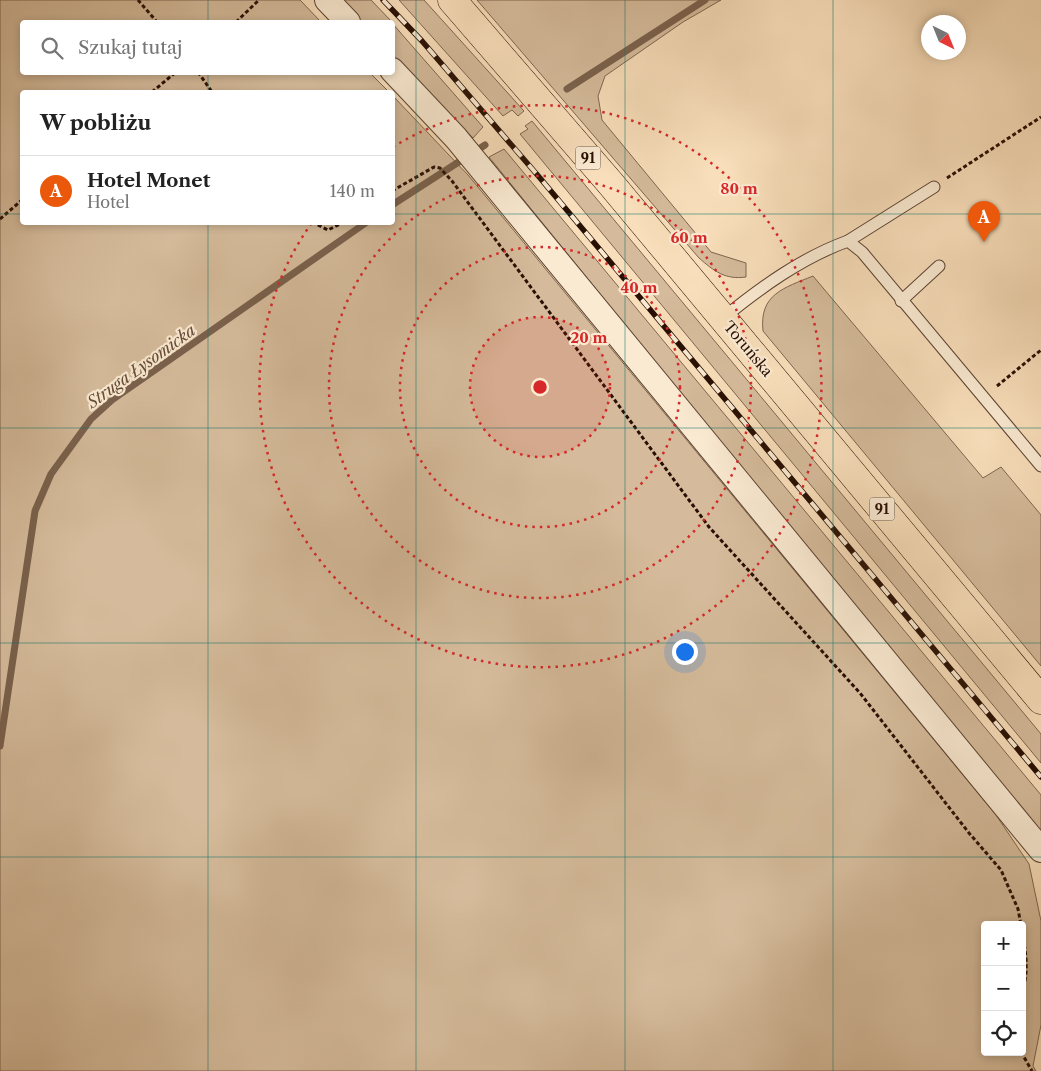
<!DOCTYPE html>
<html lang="pl">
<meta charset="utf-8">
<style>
:root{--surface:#fff;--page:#f2f2f2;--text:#222;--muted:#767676;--line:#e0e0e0;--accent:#ea580c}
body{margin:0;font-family:"Libre Caslon Text",serif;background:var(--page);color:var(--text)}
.controls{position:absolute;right:15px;bottom:15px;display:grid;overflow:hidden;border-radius:5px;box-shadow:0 2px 8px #0003}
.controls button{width:45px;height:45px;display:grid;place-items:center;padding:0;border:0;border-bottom:1px solid var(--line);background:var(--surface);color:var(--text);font:25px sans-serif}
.compass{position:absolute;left:921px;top:15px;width:45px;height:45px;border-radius:50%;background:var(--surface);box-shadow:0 2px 8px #0003;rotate:137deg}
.you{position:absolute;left:684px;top:651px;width:18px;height:18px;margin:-12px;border:4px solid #fff;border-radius:50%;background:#1a73e8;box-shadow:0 0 0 8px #1a73e833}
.badge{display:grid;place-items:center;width:32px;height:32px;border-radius:50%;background:var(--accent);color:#fff;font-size:16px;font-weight:700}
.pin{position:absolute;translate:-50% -41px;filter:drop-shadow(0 1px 2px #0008)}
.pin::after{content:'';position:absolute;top:26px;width:18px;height:15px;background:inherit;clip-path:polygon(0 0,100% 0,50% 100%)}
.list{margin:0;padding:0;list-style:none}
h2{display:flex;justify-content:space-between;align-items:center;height:65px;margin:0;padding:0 20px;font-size:21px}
h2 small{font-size:16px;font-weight:400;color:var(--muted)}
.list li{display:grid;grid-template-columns:32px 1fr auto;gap:15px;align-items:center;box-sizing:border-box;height:70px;padding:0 20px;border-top:1px solid var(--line)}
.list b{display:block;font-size:19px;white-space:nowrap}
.list p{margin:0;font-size:16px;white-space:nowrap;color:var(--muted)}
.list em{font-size:16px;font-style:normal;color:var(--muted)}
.icon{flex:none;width:28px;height:28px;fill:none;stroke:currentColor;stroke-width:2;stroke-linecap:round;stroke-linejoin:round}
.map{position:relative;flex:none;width:1041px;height:1071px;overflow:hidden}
.search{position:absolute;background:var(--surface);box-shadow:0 2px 8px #0003;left:20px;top:20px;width:375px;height:55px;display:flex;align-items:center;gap:12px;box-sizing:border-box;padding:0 18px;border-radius:5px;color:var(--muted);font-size:19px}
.panel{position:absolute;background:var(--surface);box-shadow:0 2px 8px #0003;left:20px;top:90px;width:375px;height:135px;border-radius:5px}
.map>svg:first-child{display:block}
.green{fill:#d5bb9b;stroke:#7e654f;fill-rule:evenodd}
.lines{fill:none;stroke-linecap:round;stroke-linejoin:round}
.stream{stroke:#7a614c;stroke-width:7}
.lane-casing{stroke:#5c4331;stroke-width:13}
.street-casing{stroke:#5c4331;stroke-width:26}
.primary-casing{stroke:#280f03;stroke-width:29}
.path{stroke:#280f03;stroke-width:3;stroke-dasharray:4 2.5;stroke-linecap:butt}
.lane{stroke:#faead2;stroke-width:11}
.street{stroke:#faead2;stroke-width:24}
.primary{stroke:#f8deba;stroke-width:28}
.rail-casing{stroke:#280f03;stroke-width:5.5}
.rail{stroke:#faead2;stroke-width:4;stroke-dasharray:11;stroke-linecap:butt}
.grid{fill:none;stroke:#0f766e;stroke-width:1;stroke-opacity:0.55}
.ring{fill:none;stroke:#d62828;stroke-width:2.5;stroke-dasharray:2.5 5}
.labels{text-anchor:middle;stroke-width:4.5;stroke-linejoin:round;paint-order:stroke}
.shield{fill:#faead2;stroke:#675141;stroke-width:1}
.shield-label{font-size:14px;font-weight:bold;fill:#280f03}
.street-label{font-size:15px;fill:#280f03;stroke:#faead2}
.water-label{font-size:16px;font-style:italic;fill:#664d39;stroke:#faead2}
.centre{fill:#d62828;stroke:#faead2;stroke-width:2.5}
.ring-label{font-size:15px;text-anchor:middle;font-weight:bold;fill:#d62828;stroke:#faead2;stroke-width:4.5;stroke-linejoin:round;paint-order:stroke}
</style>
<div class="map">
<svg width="1041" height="1071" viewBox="0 0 1041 1071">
<rect width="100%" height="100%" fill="#f8deba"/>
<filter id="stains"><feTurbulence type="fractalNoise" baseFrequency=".004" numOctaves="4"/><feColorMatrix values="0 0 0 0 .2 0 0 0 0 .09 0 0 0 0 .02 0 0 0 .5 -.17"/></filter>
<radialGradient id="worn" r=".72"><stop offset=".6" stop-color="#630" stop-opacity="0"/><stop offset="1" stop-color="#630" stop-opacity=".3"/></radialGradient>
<g class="green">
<path d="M 0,0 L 300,0 L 321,22 L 22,22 L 22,72 L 370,73 L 389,92 L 22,92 L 22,222 L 392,222 L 393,96 L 468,175 L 996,815 L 1029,864 L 1041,921 L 1041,1025 L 1033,1066 L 1036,1071 L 0,1071 ZM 985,925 L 1022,925 L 1022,1052 L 985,1052 Z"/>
<polygon points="339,0 371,0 392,22 361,22"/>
<polygon points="399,0 424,0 524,111 518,116 512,110 503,116"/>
<path d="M 477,0 L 721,0 L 683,22 L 605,76 L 598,96 L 602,120 L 711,252 L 746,263 L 746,277 C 725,280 714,271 699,258 Z"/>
<polygon points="392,23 483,127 473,138 392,55"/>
<polygon points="532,121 1041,734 1041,763 520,134 528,129 525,126"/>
<polygon points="504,149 1041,795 1041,838 489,157"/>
<path d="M 813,276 L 983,478 L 1001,467 L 1041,515 L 1041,666 L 763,331 C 759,294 784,288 813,276 Z"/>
</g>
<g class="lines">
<g class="stream">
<polyline points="567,89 705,0"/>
<polyline points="392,205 485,145"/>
<polyline points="0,746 35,511 51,474 91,419 112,400 367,222"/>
</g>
<defs>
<g id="lane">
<polyline points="848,241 934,187"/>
<polyline points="901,301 939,266"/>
<path d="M 722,319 C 760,288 801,258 848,241 L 862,252 L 1041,466"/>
</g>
<g id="street">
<polyline points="327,0 348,22"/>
<polyline points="392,70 456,138 1041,850"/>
</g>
<polyline id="primary" points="452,0 611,184 1041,700"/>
</defs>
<use href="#lane" class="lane-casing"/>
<use href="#street" class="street-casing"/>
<use href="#primary" class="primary-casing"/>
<g class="path">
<polyline points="138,0 157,22"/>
<polyline points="236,22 259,0"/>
<polyline points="198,72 212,92"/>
<polyline points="152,92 176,72"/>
<polyline points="947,178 1041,117"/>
<polyline points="392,191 434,167 440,168 452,181 709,527 860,693 969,833 1001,870 1018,909 1021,925"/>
<polyline points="0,219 22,200"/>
<polyline points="312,222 328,230 344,222"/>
<polyline points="997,386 1041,350"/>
<path d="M 1022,932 C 1026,951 1029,973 1022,992"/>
<polyline points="1021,1052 1032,1071"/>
</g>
<use href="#lane" class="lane"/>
<use href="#street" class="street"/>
<use href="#primary" class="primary"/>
<defs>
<polyline id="rail" points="383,0 422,41 540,178 1041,777"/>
</defs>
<use href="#rail" class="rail-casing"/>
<use href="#rail" class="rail"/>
</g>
<path class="grid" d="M 208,0 L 208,22M 416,0 L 416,1071M 625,0 L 625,1071M 833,0 L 833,1071M 208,72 L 208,92M 0,214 L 22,214M 392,214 L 1041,214M 208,222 L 208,1071M 0,428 L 1041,428M 0,643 L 1041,643M 0,857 L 1041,857"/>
<circle cx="540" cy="387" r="70" fill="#d62828" fill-opacity=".12"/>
<g class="ring">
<circle cx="540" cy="387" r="70"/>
<circle cx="540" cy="387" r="140"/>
<circle cx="540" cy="387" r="211"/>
<path d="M393 147A281 281 0 1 1 311 224"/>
</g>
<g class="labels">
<g class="shield">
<rect x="575.5" y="146.5" width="25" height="23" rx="4"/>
<rect x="869.5" y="497.5" width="25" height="23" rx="4"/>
</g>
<g class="shield-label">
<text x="588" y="163">91</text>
<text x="882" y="514">91</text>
</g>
<g class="street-label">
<text transform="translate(748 349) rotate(50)" y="5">Toruńska</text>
</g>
<g class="water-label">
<text transform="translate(141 366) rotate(-36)" y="6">Struga Łysomicka</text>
</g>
</g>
<circle cx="540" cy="387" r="8" class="centre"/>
<g class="ring-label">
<text x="739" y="194">80 m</text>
<text x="689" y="243">60 m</text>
<text x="639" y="293">40 m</text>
<text x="589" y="343">20 m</text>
</g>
<rect width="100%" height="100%" filter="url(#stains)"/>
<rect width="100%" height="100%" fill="url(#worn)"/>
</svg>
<div class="controls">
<button>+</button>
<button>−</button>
<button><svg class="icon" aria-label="locate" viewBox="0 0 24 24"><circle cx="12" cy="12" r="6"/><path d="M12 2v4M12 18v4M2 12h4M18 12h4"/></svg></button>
</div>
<svg class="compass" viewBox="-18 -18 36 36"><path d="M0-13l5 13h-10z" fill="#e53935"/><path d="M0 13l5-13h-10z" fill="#767676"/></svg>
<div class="you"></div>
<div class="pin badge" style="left:984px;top:242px">A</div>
<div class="search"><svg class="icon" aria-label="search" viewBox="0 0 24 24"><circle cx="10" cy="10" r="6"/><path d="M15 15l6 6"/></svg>Szukaj tutaj</div>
<section class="panel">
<h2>W pobliżu<small></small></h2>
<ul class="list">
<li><span class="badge">A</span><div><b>Hotel Monet</b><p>Hotel</p></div><em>140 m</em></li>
</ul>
</section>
</div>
